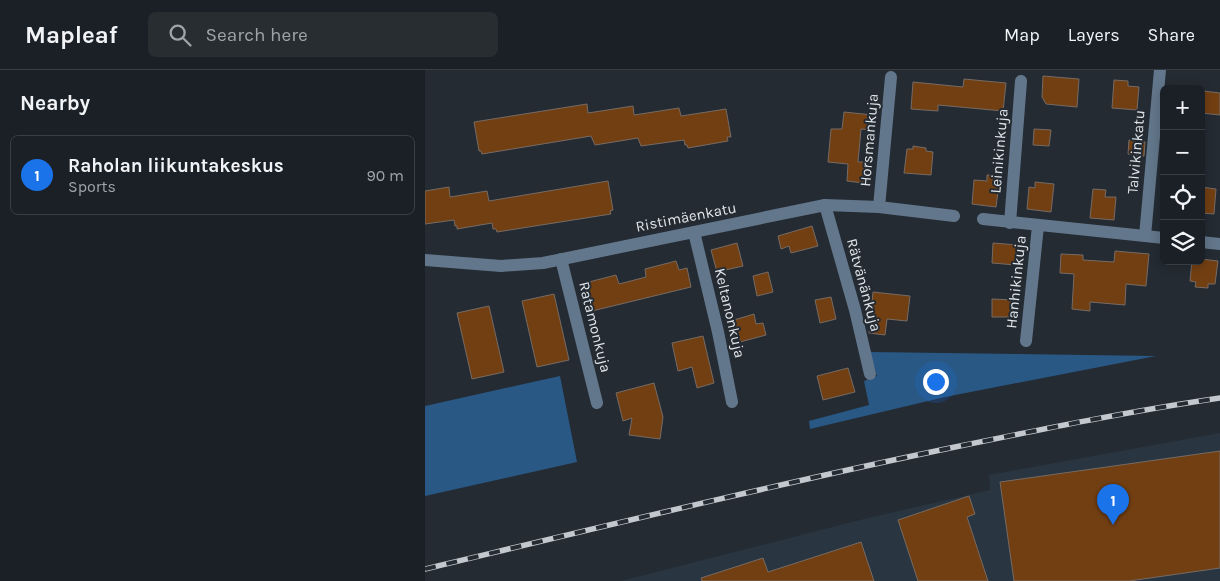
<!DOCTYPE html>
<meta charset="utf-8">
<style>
:root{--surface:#1b2026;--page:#282d32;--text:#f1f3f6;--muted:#a0a3a7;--line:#393e43;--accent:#1a73e8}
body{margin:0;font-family:Karla,sans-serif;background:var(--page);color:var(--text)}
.controls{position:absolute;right:15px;top:15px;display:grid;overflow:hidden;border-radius:8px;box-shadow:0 2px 12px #0003}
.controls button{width:45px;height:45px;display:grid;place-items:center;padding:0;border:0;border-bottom:1px solid var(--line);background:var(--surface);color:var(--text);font:25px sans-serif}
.you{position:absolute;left:510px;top:311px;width:18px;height:18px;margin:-12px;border:4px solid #fff;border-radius:50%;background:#1a73e8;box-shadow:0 0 0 8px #1a73e833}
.badge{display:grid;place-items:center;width:32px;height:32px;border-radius:50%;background:var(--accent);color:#fff;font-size:16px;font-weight:700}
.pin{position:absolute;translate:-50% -41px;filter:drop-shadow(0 1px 2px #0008)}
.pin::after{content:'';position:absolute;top:26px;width:18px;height:15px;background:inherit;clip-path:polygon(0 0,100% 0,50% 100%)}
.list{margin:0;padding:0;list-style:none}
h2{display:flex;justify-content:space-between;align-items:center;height:65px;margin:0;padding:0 20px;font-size:21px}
h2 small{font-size:16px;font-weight:400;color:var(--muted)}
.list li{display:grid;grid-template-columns:32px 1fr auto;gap:15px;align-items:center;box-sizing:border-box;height:80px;margin:0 10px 10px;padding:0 10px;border:1px solid var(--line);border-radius:8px}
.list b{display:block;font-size:19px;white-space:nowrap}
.list p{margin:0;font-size:16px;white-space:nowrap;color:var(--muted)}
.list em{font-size:16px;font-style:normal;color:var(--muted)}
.icon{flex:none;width:28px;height:28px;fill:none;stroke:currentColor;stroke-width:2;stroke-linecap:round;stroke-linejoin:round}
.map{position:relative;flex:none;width:795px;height:511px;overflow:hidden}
header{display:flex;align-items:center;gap:30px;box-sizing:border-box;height:70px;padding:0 25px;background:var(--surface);border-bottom:1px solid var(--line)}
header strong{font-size:24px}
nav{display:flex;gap:28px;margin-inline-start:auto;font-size:18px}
.search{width:350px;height:45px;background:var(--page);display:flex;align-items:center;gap:12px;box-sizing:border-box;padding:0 18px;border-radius:8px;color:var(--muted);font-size:19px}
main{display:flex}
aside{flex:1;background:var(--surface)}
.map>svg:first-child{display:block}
.built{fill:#293540}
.forest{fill:#295885}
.building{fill:#723f12;stroke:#766b64}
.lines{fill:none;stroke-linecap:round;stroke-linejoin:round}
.minor{stroke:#63778c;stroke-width:12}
.rail-casing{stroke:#c2c8cd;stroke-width:5.5}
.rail{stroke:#242b33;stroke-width:4;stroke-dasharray:11;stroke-linecap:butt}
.labels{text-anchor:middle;stroke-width:4;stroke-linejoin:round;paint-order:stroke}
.street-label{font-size:15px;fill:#e1e6eb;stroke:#242b33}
</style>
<header>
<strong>Mapleaf</strong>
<div class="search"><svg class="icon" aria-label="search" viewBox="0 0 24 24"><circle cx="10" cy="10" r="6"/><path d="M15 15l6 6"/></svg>Search here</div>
<nav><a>Map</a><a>Layers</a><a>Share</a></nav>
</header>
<main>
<aside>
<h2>Nearby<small></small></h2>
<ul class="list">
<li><span class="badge">1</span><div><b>Raholan liikuntakeskus</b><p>Sports</p></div><em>90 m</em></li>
</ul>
</aside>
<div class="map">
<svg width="795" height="511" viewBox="0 0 795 511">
<rect width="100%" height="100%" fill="#242b33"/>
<polygon class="built" points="795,363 795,511 196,511 443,448 565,420 564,405"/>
<g class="forest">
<polygon points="445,282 731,286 520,327 385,359 384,351 444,335 439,311 452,306"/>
<polygon points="135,306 152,392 0,426 0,336"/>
</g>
<g class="building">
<polygon points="618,6 654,9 652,37 621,34 617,27"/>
<polygon points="539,9 581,13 578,41 513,35 513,41 486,39 488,12 538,17"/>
<polygon points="689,10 703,11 703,16 714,17 712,40 687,38"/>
<polygon points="779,21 795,23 795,45 776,43"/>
<polygon points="162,34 163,43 208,36 209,45 254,38 256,46 301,39 306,67 302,67 303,71 263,78 262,75 260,75 259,70 216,76 213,68 170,75 166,66 57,84 56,81 54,81 49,52"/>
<polygon points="419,42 448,45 447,60 436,59 433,92 440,92 438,113 422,111 423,94 403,92 406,59 417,59"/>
<polygon points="609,59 626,60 624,76 608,75"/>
<polygon points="704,70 720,72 719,86 703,84"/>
<polygon points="488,76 501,78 501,81 508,82 506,105 479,103 482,79 488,79"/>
<polygon points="562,105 575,106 571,137 547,134 549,110 562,111"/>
<polygon points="183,111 188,140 185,141 186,144 72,162 71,159 68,159 67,153 32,159 32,156 30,156 29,150 0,154 0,121 24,117 25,127 62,121 64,131"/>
<polygon points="610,112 629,114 626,142 602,139 604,117 610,118"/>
<polygon points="776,117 791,119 789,144 776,143"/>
<polygon points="668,119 681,120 680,127 691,127 689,150 665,148"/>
<polygon points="387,156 393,176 366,183 364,176 356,179 353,166"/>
<polygon points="312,173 318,196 292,202 286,180"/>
<polygon points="568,173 593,175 591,195 567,193"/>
<polygon points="690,181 724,184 721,216 701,214 700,235 665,232 665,241 647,239 649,204 635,203 636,184 658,185 658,190 689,192"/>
<polygon points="776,189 793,191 790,214 783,214 783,218 770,217 771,212 765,211 767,191 776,191"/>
<polygon points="251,191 254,200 262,198 266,217 167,241 160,213 191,205 194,214 221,207 220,199"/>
<polygon points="343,202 348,222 332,226 328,206"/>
<polygon points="448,222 485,226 482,251 462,249 460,265 444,263"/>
<polygon points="129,224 144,290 112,297 97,231"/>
<polygon points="406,227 411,249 395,253 390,230"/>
<polygon points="567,229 589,230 589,247 567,247"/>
<polygon points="64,236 79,302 47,309 32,243"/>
<polygon points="329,244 331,254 338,253 341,265 315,272 309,250"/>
<polygon points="278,266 289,313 272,318 267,297 253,301 247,273"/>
<polygon points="423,298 430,322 398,330 392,306"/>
<polygon points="229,313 238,347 235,369 204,365 207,348 198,351 191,323"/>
<polygon points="795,381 795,498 704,511 589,511 575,412"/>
<polygon points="544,426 550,444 542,447 563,511 493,511 473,450"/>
<polygon points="436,472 449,511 277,511 276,508 338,488 343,502"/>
</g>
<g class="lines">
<g class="minor">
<polyline points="400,135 430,240 445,304"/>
<polyline points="454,137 466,7"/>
<polyline points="558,149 739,168"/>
<polyline points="585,153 596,11"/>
<polyline points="269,162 293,262 307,332"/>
<polyline points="720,166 735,0"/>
<polyline points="776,172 795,174"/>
<polyline points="136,189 172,333"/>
<polyline points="0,190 76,196 118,193 400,135 454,137 529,146"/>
<polyline points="601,271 613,156"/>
</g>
<defs>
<path id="rail" d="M 0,499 C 176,457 352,414 530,377 C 618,359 706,341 795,328"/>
</defs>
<use href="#rail" class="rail-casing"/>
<use href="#rail" class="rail"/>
</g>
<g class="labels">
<g class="street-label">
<text transform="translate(444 70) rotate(-85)" y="5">Horsmankuja</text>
<text transform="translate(574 81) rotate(-85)" y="5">Leinikinkuja</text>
<text transform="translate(711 82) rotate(-85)" y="5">Talvikinkatu</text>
<text transform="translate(261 147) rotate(-11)" y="5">Ristimäenkatu</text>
<text transform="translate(591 212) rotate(-84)" y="5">Hanhikinkuja</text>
<text transform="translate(439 215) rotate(75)" y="5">Rätvänänkuja</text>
<text transform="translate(305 243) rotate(77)" y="5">Keltanonkuja</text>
<text transform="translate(170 257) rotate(76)" y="5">Ratamonkuja</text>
</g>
</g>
</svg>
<div class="controls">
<button>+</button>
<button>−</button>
<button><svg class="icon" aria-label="locate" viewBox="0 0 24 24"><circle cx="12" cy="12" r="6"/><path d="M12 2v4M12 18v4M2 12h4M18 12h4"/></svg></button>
<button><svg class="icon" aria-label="layers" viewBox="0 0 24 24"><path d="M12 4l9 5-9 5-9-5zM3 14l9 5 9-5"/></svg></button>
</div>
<div class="you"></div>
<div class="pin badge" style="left:688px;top:455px">1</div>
</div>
</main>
